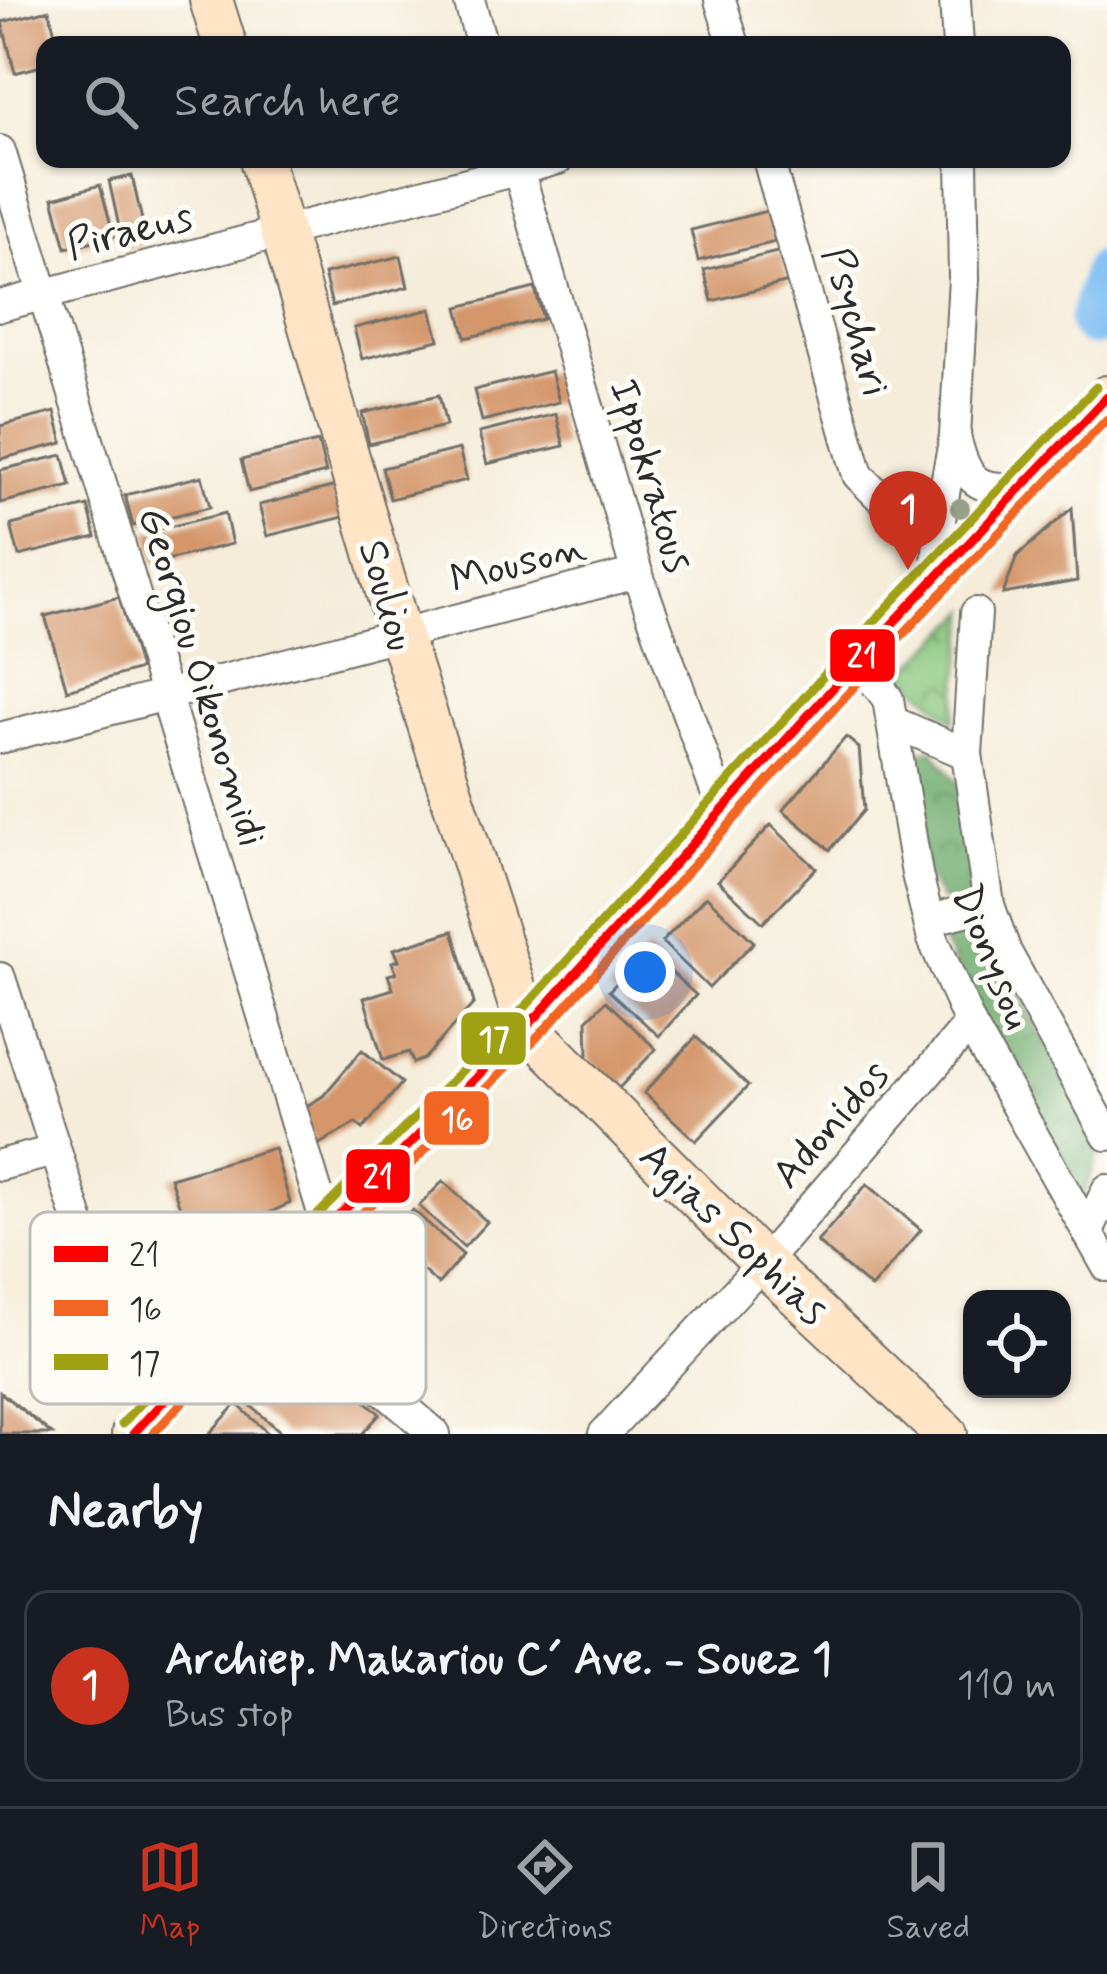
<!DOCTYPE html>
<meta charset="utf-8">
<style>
:root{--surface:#171b24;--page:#20242c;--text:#f1f3f6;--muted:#9ea1a6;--line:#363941;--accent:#c8321e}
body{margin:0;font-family:Mynerve,sans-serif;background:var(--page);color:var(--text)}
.controls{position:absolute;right:36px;bottom:36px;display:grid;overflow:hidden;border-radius:24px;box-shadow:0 3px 9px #0004}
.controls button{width:108px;height:108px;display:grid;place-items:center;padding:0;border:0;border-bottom:3px solid var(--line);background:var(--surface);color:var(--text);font:60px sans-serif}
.you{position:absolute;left:645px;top:972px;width:42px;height:42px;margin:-30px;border:9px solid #fff;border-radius:50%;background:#1a73e8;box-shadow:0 0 0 18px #1a73e833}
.badge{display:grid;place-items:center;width:78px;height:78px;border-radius:50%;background:var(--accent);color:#fff;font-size:39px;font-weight:700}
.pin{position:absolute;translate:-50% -99px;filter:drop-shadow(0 3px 6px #0008)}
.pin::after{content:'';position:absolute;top:63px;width:42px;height:36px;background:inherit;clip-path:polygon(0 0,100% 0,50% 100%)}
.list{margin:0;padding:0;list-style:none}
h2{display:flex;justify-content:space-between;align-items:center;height:156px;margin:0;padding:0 48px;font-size:51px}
h2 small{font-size:39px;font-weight:400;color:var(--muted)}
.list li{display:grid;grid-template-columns:78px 1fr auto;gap:36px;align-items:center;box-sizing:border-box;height:192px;margin:0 24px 24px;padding:0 24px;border:3px solid var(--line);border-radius:24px}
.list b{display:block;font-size:45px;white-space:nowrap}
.list p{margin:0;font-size:39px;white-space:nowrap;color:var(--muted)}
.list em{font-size:39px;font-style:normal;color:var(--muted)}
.icon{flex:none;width:66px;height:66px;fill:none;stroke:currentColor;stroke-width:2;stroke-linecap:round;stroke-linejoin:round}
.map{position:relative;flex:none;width:1107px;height:1434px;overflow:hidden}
.search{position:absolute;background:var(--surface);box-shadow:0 3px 9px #0004;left:36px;right:36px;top:36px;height:132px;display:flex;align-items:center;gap:30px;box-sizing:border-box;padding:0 42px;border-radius:24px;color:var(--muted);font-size:45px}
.sheet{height:372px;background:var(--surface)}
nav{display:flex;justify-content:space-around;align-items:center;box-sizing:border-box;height:168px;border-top:3px solid var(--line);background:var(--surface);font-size:33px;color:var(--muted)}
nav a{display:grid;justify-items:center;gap:6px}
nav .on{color:var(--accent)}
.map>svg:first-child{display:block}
.forest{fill:url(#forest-crowns);stroke:#4c6a4c;stroke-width:3}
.park{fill:url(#park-crowns);stroke:#597854;stroke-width:3}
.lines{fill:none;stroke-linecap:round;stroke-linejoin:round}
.river{stroke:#7ebef3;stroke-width:51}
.building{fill:#d4966b}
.street-casing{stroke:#726f68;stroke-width:34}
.secondary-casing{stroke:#726f68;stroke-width:46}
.street{stroke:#fff;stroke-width:30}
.secondary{stroke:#ffe4c6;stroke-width:42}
.bus-1-casing{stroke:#fdfcf7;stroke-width:18}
.bus-2-casing{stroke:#fdfcf7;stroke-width:18}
.bus-3-casing{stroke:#fdfcf7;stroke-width:18}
.bus-1{stroke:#f00;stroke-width:9}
.bus-2{stroke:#f26522;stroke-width:9}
.bus-3{stroke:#a0a013;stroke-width:9}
.tree{fill:#98a089}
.labels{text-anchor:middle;stroke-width:10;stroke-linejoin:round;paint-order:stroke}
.street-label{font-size:42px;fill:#2b2b2b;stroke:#fdfcf7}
.key{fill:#fdfcf7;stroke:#bebdba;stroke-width:3}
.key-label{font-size:33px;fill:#2b2b2b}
.line-badge{stroke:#fdfcf7;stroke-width:4.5}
.badge-label{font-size:33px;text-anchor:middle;font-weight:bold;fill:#fff}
</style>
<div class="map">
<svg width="1107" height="1434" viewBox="0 0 1107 1434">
<defs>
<pattern id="forest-crowns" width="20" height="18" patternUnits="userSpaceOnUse" patternTransform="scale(3)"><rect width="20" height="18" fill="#6daa6c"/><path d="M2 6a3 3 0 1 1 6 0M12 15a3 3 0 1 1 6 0" fill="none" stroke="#5a8b59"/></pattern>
<pattern id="park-crowns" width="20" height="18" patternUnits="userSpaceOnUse" patternTransform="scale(3)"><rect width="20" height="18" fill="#87c57c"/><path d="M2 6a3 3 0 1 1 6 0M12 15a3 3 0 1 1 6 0" fill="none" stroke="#6fa066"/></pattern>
</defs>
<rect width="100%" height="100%" fill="#fdfcf7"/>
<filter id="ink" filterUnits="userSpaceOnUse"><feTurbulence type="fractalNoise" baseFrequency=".00833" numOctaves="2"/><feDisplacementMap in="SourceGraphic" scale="24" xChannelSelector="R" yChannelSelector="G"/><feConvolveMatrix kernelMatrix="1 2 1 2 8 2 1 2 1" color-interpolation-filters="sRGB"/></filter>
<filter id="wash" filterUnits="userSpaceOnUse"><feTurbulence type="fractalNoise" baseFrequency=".004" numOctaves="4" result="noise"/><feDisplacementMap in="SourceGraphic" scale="48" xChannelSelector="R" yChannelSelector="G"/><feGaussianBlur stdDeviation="2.7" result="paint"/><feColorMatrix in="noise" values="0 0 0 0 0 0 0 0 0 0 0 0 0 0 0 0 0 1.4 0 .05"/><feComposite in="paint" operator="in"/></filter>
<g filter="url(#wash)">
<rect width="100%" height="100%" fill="#f5edda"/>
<g class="forest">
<polygon points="932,749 960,785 973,894 958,901 940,900 926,874 906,755"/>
<polygon points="963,923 983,927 1101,1144 1085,1194 1072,1186 942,941 946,927"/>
</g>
<polygon class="park" points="969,610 954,721 903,674"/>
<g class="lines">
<polyline class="river" points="1094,321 1107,274"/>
</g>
<g id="blocks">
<g class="building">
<polygon points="49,10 58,45 45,45 45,65 15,73 2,22"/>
<polygon points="132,176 147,243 124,249 109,181"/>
<polygon points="100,185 114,236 66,248 53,198"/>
<polygon points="767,211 775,242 698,261 691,230"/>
<polygon points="781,251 789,282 712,301 704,270"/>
<polygon points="401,256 408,287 332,306 324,274"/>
<polygon points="535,288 543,319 466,338 458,307"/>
<polygon points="431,309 439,340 362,359 354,328"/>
<polygon points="551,371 559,402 482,421 474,390"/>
<polygon points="439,395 446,426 369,444 362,413"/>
<polygon points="55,412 63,443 0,459 0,426"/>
<polygon points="556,414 564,446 487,464 479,433"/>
<polygon points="318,442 326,473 249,492 241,460"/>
<polygon points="459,449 467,480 390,499 382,468"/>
<polygon points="63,455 71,486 0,503 0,470"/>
<polygon points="202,476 210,507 133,526 125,495"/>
<polygon points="336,486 344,517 267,536 259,505"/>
<polygon points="88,506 96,537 19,556 11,525"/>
<polygon points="1072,508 1077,581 1003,594 1017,556"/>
<polygon points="225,513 232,544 155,563 148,532"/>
<polygon points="119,597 140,669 67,690 45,616"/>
<polygon points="846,737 859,748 864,810 830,850 783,810"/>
<polygon points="771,825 816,868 763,923 718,881"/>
<polygon points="706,896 754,942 709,988 662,942"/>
<polygon points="453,931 474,1003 424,1059 413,1063 409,1052 383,1060 364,998 393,989 388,975 396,973 392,962 399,960 394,949"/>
<polygon points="647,950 696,995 659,1036 609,991"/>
<polygon points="606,1001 656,1049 619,1088 588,1058 587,1020"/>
<polygon points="696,1037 748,1086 696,1141 644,1093"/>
<polygon points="362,1050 402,1083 363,1129 356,1123 314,1147 300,1110 323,1096"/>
<polygon points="274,1148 290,1203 194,1249 170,1178"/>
<polygon points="443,1181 487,1222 464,1247 419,1206"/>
<polygon points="867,1184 921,1230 871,1288 817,1242"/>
<polygon points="413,1210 463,1255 438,1284 387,1239"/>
<polygon points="297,1338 380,1414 362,1434 283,1434 242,1398"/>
<polygon points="0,1392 52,1434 0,1434"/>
<polygon points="237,1404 269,1434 209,1434"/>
</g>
</g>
</g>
<g filter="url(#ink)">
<use href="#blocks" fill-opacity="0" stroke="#726f68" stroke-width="3"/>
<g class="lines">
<defs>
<g id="street">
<polyline points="469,0 482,45"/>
<polyline points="720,0 734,45"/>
<polyline points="955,0 958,45"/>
<polyline points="0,151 327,1226"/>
<polyline points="515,159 637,573 723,811"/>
<polyline points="768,159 858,475 880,497"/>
<polyline points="0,306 558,159"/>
<path d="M 955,436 C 966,482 976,492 1025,487"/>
<polyline points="936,578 941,509 955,436 964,278 962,159"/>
<polyline points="976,613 967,754 989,905 1006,952 1107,1135"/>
<polyline points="858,660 888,699 917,874 933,939 970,1024 1107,1266"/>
<polyline points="893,722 967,754"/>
<polyline points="0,738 637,573"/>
<polyline points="929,920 989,905"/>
<polyline points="0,978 111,1322 160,1404"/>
<polyline points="0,1165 54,1151"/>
<polyline points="1089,1229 1107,1190"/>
<polyline points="266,1289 435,1434"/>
<polyline points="604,1434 763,1263 970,1024"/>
</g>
<g id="secondary">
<polyline points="211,0 225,45"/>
<polyline points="261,159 400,635 527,1027 763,1263 946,1434"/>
<polyline points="133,1434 266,1289 539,1014 858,660 1107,397"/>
</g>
</defs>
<use href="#street" class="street-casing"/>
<use href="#secondary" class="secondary-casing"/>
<use href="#street" class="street"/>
<use href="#secondary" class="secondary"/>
<defs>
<polyline id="bus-1" points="133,1434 266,1289 539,1014 858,660 1107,397"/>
<polyline id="bus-2" points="153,1434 277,1299 550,1024 869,670 1107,419"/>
<polyline id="bus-3" points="122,1424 255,1278 528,1004 847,650 1096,387"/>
</defs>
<use href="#bus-1" class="bus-1-casing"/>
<use href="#bus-2" class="bus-2-casing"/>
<use href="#bus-3" class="bus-3-casing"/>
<use href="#bus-1" class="bus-1"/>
<use href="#bus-2" class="bus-2"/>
<use href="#bus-3" class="bus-3"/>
</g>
<circle class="tree" cx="960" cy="508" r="10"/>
</g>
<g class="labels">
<g class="street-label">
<text transform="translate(129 229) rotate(-14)" y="15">Piraeus</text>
<text transform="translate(858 321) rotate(74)" y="15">Psychari</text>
<text transform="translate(653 475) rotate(73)" y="15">Ippokratous</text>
<text transform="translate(517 561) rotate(-15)" y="15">Mouson</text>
<text transform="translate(389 595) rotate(74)" y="15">Souliou</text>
<text transform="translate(204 676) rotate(73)" y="15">Georgiou Oikonomidi</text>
<text transform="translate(994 956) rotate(68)" y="15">Dionysou</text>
<text transform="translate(829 1123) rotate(-49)" y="15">Adonidos</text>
<text transform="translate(735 1232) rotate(44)" y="15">Agias Sophias</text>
</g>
</g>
<rect x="30" y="1212" width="396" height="192" rx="18" class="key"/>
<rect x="54" y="1246" width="54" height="16" fill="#f00"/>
<rect x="54" y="1300" width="54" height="16" fill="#f26522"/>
<rect x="54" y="1354" width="54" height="16" fill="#a0a013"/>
<g class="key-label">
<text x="129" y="1266">21</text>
<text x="129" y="1320">16</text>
<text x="129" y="1374">17</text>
</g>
<g class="line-badge">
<rect x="828" y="627" width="69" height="57" rx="12" fill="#f00"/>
<rect x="459" y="1010" width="69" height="57" rx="12" fill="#a0a013"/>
<rect x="422" y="1089" width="69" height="58" rx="12" fill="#f26522"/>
<rect x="344" y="1147" width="68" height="58" rx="12" fill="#f00"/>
</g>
<g class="badge-label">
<text x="862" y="667">21</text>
<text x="494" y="1050">17</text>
<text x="457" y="1130">16</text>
<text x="378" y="1188">21</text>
</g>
</svg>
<div class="controls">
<button><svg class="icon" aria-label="locate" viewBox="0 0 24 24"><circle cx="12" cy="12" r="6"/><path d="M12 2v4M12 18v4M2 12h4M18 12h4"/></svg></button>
</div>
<div class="you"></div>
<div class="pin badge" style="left:908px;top:570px">1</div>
<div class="search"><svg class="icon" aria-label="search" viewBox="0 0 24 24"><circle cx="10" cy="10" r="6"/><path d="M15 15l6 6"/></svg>Search here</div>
</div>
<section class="sheet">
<h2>Nearby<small></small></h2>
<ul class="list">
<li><span class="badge">1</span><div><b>Archiep. Makariou C´ Ave. - Souez 1</b><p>Bus stop</p></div><em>110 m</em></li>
</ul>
</section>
<nav>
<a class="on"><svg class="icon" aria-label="map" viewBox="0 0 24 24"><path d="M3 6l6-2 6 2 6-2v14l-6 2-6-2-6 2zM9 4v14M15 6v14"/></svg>Map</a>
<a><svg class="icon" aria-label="directions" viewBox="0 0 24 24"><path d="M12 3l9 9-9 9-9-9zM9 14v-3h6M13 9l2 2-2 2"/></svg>Directions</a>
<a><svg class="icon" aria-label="saved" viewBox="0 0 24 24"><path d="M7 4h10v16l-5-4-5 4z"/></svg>Saved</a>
</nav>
